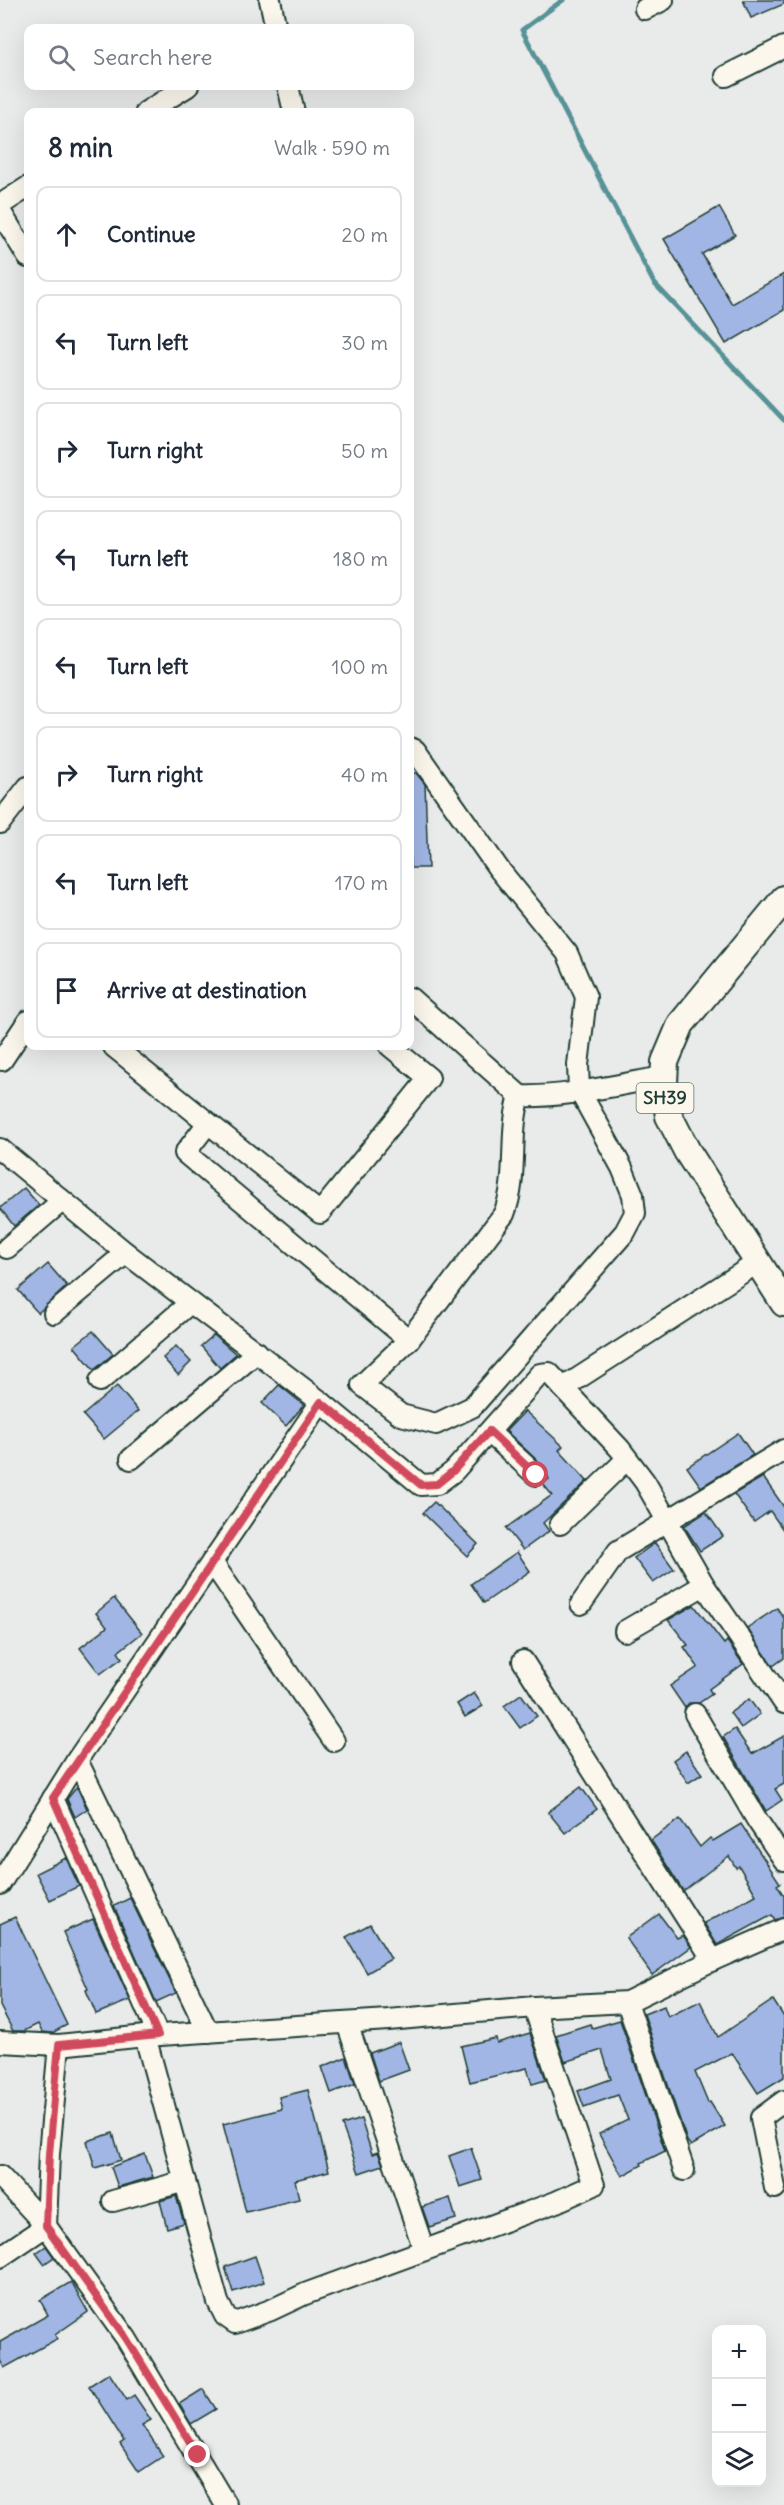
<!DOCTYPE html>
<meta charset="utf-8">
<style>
:root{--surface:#fff;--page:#f2f2f3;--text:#1f2937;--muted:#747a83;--line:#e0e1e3}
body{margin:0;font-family:Delius,sans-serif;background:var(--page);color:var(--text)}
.controls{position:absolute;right:18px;bottom:18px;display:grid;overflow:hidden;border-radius:12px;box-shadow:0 6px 24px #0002}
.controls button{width:54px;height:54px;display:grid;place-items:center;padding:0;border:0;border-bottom:2px solid var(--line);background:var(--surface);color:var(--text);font:30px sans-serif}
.stop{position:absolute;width:18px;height:18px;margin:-14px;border:4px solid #d1495b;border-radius:50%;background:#fff}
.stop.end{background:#d1495b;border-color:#fff;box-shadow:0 2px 6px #0008}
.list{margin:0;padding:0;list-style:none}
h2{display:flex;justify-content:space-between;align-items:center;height:78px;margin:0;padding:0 24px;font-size:26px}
h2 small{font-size:20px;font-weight:400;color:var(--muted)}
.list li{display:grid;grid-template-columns:39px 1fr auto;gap:18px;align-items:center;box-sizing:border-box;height:96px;margin:0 12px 12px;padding:0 12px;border:2px solid var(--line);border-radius:12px}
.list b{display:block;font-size:22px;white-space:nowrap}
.list em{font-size:20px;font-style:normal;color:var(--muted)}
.icon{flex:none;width:33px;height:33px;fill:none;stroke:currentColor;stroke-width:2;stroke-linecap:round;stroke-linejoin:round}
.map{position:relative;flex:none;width:784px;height:2505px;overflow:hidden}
.search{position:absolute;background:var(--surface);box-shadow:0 6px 24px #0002;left:24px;top:24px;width:390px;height:66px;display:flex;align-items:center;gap:15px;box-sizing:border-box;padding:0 21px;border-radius:12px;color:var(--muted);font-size:22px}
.panel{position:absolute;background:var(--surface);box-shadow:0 6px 24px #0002;left:24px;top:108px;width:390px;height:942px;border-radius:12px}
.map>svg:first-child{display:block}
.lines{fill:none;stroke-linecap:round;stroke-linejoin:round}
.stream{stroke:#579296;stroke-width:5}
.building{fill:#a1b6e4;stroke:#1f3d34;stroke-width:1.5}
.minor-casing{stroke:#1f3d34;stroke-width:24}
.major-casing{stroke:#1f3d34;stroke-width:30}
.minor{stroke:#fbf7ec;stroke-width:20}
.major{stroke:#fbf7ec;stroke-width:26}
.route{stroke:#d1495b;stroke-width:8}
.labels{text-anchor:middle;stroke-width:4.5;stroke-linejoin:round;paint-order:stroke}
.shield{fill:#fbf7ec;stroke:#61756b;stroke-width:1.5}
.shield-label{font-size:18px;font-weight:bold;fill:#1f3d34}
</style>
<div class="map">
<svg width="784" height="2505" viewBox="0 0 784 2505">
<rect width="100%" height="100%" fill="#e9eaea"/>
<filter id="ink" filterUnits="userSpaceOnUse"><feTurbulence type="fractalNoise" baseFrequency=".0167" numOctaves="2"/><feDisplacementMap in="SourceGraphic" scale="12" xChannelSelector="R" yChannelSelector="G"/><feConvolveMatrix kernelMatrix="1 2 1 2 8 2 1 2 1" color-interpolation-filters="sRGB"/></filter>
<g filter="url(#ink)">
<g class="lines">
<polyline class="stream" points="563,0 522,30 654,283 784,420"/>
</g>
<g class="building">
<polygon points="743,0 784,0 784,4 751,18"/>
<polygon points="719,207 735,235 702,254 732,304 784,274 784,310 726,344 664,239"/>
<polygon points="410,773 416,773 425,784 428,868 410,868"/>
<polygon points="24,1188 39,1205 14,1226 0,1208"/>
<polygon points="48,1264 67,1286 38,1313 18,1290"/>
<polygon points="93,1331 113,1354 94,1370 74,1346"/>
<polygon points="214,1335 236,1354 220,1368 201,1346"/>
<polygon points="176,1346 191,1362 178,1375 163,1358"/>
<polygon points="279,1385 304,1405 286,1426 262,1403"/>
<polygon points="117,1386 138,1411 104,1439 83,1415"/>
<polygon points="525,1411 563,1446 559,1450 587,1481 543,1523 549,1531 523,1550 506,1528 552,1495 543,1484 549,1479 544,1467 506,1431"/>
<polygon points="738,1433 753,1455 701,1487 687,1467"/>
<polygon points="763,1477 784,1507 784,1531 770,1511 754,1522 734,1494"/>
<polygon points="434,1502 478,1544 467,1556 423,1513"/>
<polygon points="706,1512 723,1536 700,1551 684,1526"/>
<polygon points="655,1543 674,1569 653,1583 634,1558"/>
<polygon points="517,1552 530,1571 484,1603 471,1584"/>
<polygon points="114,1598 142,1633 118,1652 122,1658 100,1674 80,1648 107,1627 96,1613"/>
<polygon points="694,1605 724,1644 727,1641 743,1664 709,1689 712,1694 699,1703 689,1703 685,1708 670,1686 698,1667 684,1647 688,1645 668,1620"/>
<polygon points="777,1608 784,1618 784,1658 773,1666 747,1628"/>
<polygon points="474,1693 483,1706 465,1717 457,1704"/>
<polygon points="521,1694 537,1716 520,1728 504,1706"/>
<polygon points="749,1699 760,1714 741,1728 730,1713"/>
<polygon points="735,1729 752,1754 784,1736 784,1784 775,1789 782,1800 766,1811 723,1737"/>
<polygon points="686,1751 702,1774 688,1783 673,1760"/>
<polygon points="77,1787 87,1809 75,1817 67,1799"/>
<polygon points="581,1787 597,1809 565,1833 548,1812"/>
<polygon points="680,1819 700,1847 710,1838 713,1841 741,1824 780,1883 777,1885 784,1896 784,1917 775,1920 772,1915 717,1945 704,1923 756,1895 739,1866 736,1868 729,1856 683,1891 651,1840"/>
<polygon points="66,1858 79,1886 50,1900 36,1873"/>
<polygon points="130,1898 176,1993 156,2002 114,1906"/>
<polygon points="659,1914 677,1938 683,1935 691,1947 652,1975 626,1938"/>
<polygon points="15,1917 67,2025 52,2033 42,2032 38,2024 24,2031 13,2031 0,2006 0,1924"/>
<polygon points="93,1919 130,2000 96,2014 86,1990 88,1989 63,1932"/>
<polygon points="370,1924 391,1959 367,1973 346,1937"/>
<polygon points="773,2000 784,2017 784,2077 758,2093 732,2053 695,2072 708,2103 710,2102 725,2126 691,2146 687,2141 644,2014 664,2006 668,2017 700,2001 718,2037"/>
<polygon points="620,2020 665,2151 641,2163 642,2165 622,2176 599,2134 628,2120 618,2095 584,2107 578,2091 611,2079 602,2050 565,2062 556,2035 590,2024 592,2028"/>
<polygon points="530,2033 546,2080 532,2084 527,2068 470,2082 461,2046 496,2038 497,2043"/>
<polygon points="399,2042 409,2070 379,2081 370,2053"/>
<polygon points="346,2057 355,2084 331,2093 322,2067"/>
<polygon points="308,2090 329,2171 295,2180 299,2199 246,2212 223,2124 282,2109 279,2097"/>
<polygon points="361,2119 372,2154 378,2152 383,2165 359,2173 342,2125"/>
<polygon points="113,2133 121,2160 95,2168 87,2141"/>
<polygon points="471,2148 482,2180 460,2187 449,2156"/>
<polygon points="145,2154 153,2177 118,2187 111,2167"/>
<polygon points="176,2196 184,2223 167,2228 160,2201"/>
<polygon points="450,2198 456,2219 429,2227 422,2207"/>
<polygon points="46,2246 54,2257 44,2264 36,2253"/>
<polygon points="255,2256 264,2282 233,2292 225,2267"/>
<polygon points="71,2282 88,2312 55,2335 57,2339 4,2368 0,2360 0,2342 48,2315 40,2300"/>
<polygon points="109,2373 127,2400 134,2395 151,2420 142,2425 163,2456 139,2472 120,2444 124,2441 89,2386"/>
<polygon points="203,2389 216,2409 191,2424 179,2404"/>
</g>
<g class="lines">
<defs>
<g id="minor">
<polyline points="270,0 276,28"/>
<polyline points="645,9 663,0"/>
<polyline points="726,76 784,47"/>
<polyline points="288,86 294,112"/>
<polyline points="146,112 188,86"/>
<polyline points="0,205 28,187"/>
<polyline points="0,211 28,257"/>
<path d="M 410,748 L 415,750 L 498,868 L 567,953 L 586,997 L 578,1065 L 579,1090 L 622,1168 L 633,1195 L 635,1213 L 625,1232 L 472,1407 L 436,1424 L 401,1415 L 362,1385 L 409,1340 L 504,1214 C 519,1176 508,1134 520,1096 C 564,1098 620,1084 664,1077"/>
<polyline points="0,823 28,787"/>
<polyline points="410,998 520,1096"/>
<polyline points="116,1046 114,1047 320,1213 429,1078 390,1046"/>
<polyline points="2,1060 28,1021"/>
<polyline points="208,1123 185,1153 409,1340"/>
<polyline points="0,1149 126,1253 321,1402 421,1485 437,1484 454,1471 540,1374 549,1373 563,1388 757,1263"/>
<polyline points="7,1248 62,1201"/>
<polyline points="54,1313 126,1253"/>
<polyline points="100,1381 190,1303"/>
<polyline points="563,1388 620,1449 645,1482 704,1585 784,1703"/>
<polyline points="489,1432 536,1475"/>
<polyline points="131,1459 257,1352"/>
<polyline points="560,1524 627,1459"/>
<polyline points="212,1562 334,1741"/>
<polyline points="581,1604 618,1551 784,1450"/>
<polyline points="625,1631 704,1585"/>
<polyline points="523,1661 713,1960"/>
<polyline points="695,1714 757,1820 784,1860"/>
<polyline points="77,1760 208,2032"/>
<polyline points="53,1798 158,2035"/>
<polyline points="0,1884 77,1760 321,1402"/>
<polyline points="627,2002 684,2170"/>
<polyline points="347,2023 424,2250"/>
<polyline points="145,2036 218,2302 225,2316 235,2323 271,2310 305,2294 556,2202 594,2185 534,2007"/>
<polyline points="0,2042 59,2045 145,2036 388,2020 534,2007 627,2002 713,1960 784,1929"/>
<polyline points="0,2176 46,2226 126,2338 226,2505"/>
<polyline points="775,2188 761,2118 784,2101"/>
<polyline points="113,2201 185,2181"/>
<polyline points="0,2257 46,2226 49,2154 59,2045"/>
</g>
<polyline id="major" points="784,899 681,1024 665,1062 664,1083 669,1116 687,1151 784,1303"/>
</defs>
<use href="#minor" class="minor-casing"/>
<use href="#major" class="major-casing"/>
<use href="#minor" class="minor"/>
<use href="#major" class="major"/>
</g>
</g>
<g class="lines" filter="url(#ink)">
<polyline class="route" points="198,2455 126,2338 46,2226 49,2154 59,2045 158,2035 53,1798 321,1402 421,1485 437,1484 453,1471 489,1431 536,1475"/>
</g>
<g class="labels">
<rect class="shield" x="636.5" y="1083" width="57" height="30" rx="4.5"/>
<g class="shield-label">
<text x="665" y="1104">SH39</text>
</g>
</g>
</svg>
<div class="controls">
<button>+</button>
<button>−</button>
<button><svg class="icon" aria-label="layers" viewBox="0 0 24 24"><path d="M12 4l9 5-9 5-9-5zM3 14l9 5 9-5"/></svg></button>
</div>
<div class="stop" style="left:536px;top:1475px"></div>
<div class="stop end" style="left:198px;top:2455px"></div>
<div class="search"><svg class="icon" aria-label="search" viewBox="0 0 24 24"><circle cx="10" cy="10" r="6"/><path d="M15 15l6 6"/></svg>Search here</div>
<section class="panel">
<h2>8 min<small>Walk · 590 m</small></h2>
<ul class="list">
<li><svg class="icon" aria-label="ahead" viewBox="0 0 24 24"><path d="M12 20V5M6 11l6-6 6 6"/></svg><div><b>Continue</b></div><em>20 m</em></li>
<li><svg class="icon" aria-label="left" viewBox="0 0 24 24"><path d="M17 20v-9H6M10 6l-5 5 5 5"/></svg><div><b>Turn left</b></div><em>30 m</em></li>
<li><svg class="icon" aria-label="right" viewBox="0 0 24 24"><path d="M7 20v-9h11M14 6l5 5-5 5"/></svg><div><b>Turn right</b></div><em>50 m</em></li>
<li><svg class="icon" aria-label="left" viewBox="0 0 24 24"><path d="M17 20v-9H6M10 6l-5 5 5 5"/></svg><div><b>Turn left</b></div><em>180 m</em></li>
<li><svg class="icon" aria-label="left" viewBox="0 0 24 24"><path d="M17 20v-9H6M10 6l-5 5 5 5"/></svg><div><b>Turn left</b></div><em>100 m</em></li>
<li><svg class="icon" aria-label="right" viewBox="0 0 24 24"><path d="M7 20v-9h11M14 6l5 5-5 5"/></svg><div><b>Turn right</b></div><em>40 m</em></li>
<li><svg class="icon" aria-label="left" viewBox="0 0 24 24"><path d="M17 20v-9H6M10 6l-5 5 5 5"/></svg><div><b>Turn left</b></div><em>170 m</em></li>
<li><svg class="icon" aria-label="arrive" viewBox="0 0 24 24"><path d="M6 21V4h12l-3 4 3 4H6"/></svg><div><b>Arrive at destination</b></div></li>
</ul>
</section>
</div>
